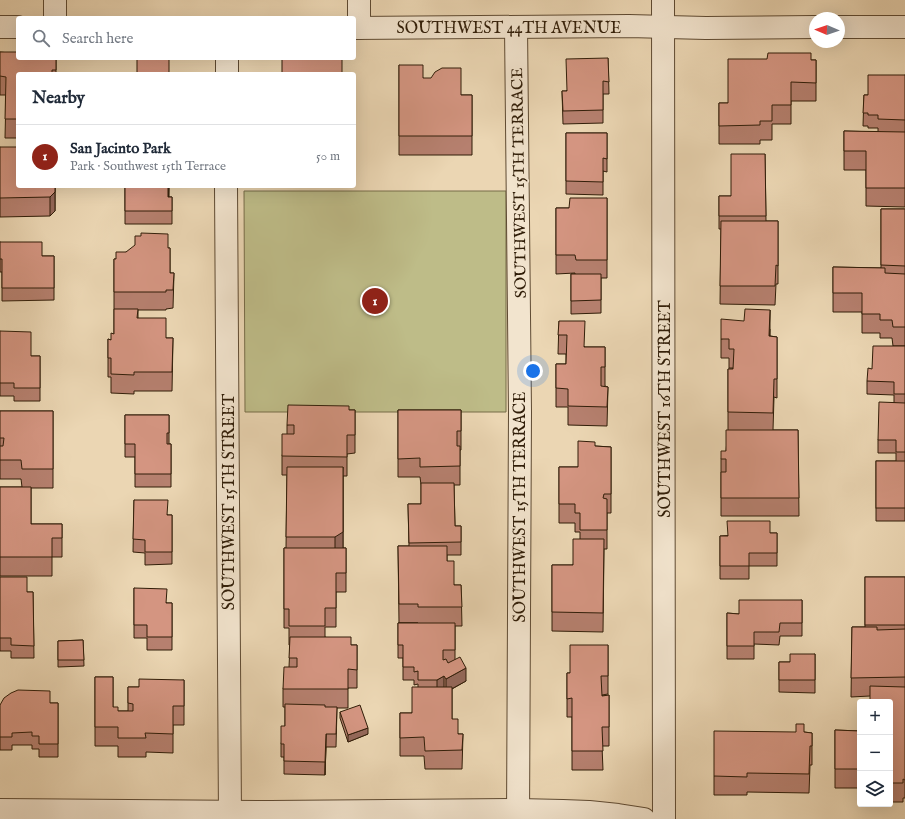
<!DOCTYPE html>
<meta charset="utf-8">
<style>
:root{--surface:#fff;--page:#f2f2f3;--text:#1f2937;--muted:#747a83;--line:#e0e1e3;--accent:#8f2418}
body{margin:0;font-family:"IM FELL English",serif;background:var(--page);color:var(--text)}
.controls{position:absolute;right:12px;bottom:12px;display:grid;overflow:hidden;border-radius:4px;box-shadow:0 4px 16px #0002}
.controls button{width:36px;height:36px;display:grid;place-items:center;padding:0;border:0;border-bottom:1px solid var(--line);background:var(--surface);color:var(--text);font:20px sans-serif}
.compass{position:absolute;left:809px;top:12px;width:36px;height:36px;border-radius:50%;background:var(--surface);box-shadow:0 4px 16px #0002;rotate:272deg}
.you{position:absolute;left:533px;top:371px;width:14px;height:14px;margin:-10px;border:3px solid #fff;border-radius:50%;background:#1a73e8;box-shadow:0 0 0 6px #1a73e833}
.badge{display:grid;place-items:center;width:26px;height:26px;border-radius:50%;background:var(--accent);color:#fff;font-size:13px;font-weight:700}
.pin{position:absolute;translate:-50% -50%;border:2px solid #fff;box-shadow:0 1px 4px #0006}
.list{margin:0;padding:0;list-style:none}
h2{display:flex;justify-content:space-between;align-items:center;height:52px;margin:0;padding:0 16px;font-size:17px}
h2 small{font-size:13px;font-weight:400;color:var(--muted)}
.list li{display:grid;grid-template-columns:26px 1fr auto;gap:12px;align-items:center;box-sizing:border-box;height:64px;padding:0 16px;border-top:1px solid var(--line)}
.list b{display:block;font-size:15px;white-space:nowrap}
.list p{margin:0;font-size:13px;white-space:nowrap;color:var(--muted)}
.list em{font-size:13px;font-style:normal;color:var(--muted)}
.icon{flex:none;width:22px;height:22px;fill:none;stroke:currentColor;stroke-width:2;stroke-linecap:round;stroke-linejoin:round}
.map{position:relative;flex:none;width:905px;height:819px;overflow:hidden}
.search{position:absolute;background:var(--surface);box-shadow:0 4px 16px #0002;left:16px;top:16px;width:340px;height:44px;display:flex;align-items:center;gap:10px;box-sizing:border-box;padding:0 14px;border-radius:4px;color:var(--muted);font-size:15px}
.panel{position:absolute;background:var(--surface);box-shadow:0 4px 16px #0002;left:16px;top:72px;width:340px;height:116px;border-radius:4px}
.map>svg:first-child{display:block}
.green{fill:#bebc88;stroke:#776c48}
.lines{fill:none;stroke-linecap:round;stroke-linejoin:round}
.street-casing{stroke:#5f4b33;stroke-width:24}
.street{stroke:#f2e4ce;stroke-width:22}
.wall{fill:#b6806f;stroke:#301d08}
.shaded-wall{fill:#94685a;stroke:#301d08}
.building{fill:#d49581;stroke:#301d08}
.labels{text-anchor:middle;stroke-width:3.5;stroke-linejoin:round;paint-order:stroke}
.street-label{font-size:16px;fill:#301d08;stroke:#f2e4ce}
</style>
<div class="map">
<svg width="905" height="819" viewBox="0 0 905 819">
<rect width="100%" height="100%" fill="#ebd6b3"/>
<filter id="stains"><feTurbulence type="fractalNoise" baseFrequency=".005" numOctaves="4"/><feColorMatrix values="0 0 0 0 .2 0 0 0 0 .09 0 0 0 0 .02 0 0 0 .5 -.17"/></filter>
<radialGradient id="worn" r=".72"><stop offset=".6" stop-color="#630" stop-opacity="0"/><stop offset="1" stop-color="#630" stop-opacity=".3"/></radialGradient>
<polygon class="green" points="244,191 506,191 506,412 245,412"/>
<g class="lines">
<defs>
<g id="street">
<polyline points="55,0 55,18"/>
<polyline points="359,0 359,28"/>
<polyline points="663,0 664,819"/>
<polyline points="0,27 18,27"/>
<polyline points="516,27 520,412 518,819"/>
<polyline points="839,27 905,27"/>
<polyline points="354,28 629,26 706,28 815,27"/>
<polyline points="227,74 227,58"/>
<polyline points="226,186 230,819"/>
<polyline points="0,810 270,812 518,810 563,811 589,812 618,815 644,819"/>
</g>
</defs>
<use href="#street" class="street-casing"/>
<use href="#street" class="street"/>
</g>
<g class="wall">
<polygon points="0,52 56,58 56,74 18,74 18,138 5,138 6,95 0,95"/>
<polygon points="608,58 609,94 603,94 603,123 563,124 562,91 566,91"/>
<polygon points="811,60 816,60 816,101 791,101 791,124 772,124 772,140 760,140 760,144 719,144 719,103 728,103"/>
<polygon points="399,65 423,78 461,95 472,95 472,155 399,155"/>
<polygon points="905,75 905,207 866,206 866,170 844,170 844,131 878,132 878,128 868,128 868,126 863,126 864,95 868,95"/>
<polygon points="566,133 607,133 607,172 603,171 603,195 566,194"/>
<polygon points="0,147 55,186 55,211 50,216 0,217"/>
<polygon points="765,154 766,221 778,221 778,284 776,284 775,305 720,304 721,229 719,229 719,196 731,196"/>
<polygon points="125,186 169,186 169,197 172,197 172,224 125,224"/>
<polygon points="607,198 607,278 601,278 601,313 571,314 571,274 575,274 575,273 556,274 556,208 569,208"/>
<polygon points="881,209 905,209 905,346 893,346 892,338 880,338 880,333 862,333 862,312 833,312 833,267 881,268"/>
<polygon points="0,242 42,256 54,256 54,300 2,301 2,272 0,272"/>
<polygon points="168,248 170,248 170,273 174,273 173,308 166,309 166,310 138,310 138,318 166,338 173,338 172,391 134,391 134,394 111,393 111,377 108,377 108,339 111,340 114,334 114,259 116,259 126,252"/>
<polygon points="559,321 585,347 605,347 605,386 608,387 607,426 568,425 568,407 556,407 556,364 566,364 566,354 558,354"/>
<polygon points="770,329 770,336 777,337 777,398 774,397 773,430 798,430 799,516 721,516 721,459 726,451 728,430 728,369 733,369 733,368 729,368 729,358 721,358 721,339"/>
<polygon points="0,331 31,356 40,356 40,401 14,401 14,396 0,396"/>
<polygon points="905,346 905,521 876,521 876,461 896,461 896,453 878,453 878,440 894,402 894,395 867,394 867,381"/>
<polygon points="349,410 355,410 355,453 347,454 347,476 343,476 343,548 346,548 346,592 336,592 336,627 325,627 325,637 351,645 357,645 357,688 348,688 348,708 337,708 336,747 326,747 325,775 284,774 284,757 281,757 281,744 285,726 285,707 283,707 283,689 289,667 290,645 289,645 289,628 284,628 284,548 286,548 287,475 282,475 282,456 287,434 287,425"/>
<polygon points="398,410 461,410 461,450 460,450 460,485 454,485 455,526 461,526 461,555 447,555 447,561 454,585 461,585 462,626 455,626 455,659 466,681 452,689 452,719 458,734 463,734 462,769 425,769 424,756 400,756 400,713 412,713 418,687 418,684 414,685 414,680 403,680 403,658 398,658 398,623 418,623 399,623 398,546 409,546 408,504 421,504 421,485 420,477 398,477"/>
<polygon points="0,411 53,411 53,488 31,488 31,524 62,524 62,557 52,557 52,576 0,576 0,487 22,487 21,479 0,479"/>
<polygon points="125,415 169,415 169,444 171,444 171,487 135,487 135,457 125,457"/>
<polygon points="595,446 611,447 611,513 607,513 607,549 604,549 603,632 552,631 552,565 573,565 580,539 580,532 575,532 575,523 559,523 559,467 578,467"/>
<polygon points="134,500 168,515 172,515 172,564 145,565 145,553 133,552"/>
<polygon points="770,533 777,533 777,566 749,566 749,579 720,579 720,536"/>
<polygon points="0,577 27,592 33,592 34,658 11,658 11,651 0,651"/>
<polygon points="865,577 905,577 905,798 903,798 903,802 890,802 890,702 870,696 851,697 852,627 865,627"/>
<polygon points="134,588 167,603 172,603 172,650 147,650 147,638 134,638"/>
<polygon points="802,600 802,636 780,636 779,645 754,644 754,659 727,659 727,613 739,614"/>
<polygon points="83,640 84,666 58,667 58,641"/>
<polygon points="608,645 608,694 602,695 602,696 609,695 609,746 602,746 603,770 572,770 572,717 567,717 567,673 570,673"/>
<polygon points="815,654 815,693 779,692 779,662 790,662"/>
<polygon points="95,677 113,677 113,707 118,711 128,711 128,687 139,687 184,680 184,725 173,725 173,753 146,752 146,757 118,757 118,746 95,746"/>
<polygon points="50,703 58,703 58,757 39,757 39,749 32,749 32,745 12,745 12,750 0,750 0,705"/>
<polygon points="340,712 368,734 348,742 340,718"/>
<polygon points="835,730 860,731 860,788 835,788"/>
<polygon points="804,732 812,733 812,765 810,765 809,793 747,792 747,795 714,795 714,776"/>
</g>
<g class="shaded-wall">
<polygon points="55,186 55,211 50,216 50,197"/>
<polygon points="168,186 169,186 168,210"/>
<polygon points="770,310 770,329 769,355 769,336"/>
<polygon points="343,467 343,551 335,556 335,537"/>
<polygon points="466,668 466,681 446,692 446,679"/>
<polygon points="444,676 444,689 437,693 437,680"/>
<polygon points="368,728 368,734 348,742 348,735"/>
<polygon points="326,734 326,747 325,775 325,762"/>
</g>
<g class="building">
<polygon points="0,52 18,52 18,58 56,58 56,70 52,70 52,74 18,74 18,119 5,119 6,77 0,76"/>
<polygon points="768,53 811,53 811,60 816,60 816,83 791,82 791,105 772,105 772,121 760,121 760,125 719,126 719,103 728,103 728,59 767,59"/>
<rect x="137" y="58" width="32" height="16"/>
<rect x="282" y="58" width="60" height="16"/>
<polygon points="608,58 609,82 603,81 603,110 563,111 562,91 567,91 566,59"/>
<polygon points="399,65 423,65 423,78 431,78 435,72 442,68 461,68 461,95 472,95 472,136 399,136"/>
<polygon points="868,75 905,75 905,120 878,119 878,115 868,115 868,113 863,113 864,95 868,95"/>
<polygon points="844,131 905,132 905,188 866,188 866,151 844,151"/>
<polygon points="566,133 607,133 607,159 603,158 603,182 566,181"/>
<polygon points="0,147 18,147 18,186 55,186 55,192 50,197 0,198"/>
<polygon points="731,154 765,154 766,216 719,216 719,196 731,196"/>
<polygon points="125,186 168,186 168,197 172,197 172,211 125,211"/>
<polygon points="570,198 607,198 607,260 576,260 575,255 556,255 556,208 569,208"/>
<polygon points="881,209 905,209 905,266 881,265"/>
<polygon points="721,221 778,221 778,266 776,265 775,286 720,286"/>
<polygon points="141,233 168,234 168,248 170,248 170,273 174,273 173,290 166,290 166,292 114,292 114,259 116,259 116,252 126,252 135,245 135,236 141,236"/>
<polygon points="0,242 42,242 42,256 54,256 54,288 2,288 2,259 0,259"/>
<polygon points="833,267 885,268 885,273 905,274 905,327 893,327 892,320 880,320 880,314 862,314 862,293 833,293"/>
<polygon points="571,274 601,274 601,300 571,301"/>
<polygon points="114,309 138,309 137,318 166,318 166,338 173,338 172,372 134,372 134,375 111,374 111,358 108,358 108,339 111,340 111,333 114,334"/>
<polygon points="745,309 770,310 769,336 777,337 777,379 774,379 773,413 728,412 728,369 733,369 734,349 729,349 729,339 721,339 721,319 744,321"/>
<polygon points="559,321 585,321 584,347 605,347 605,367 601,367 601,386 608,387 607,407 568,406 568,389 556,388 556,364 566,364 567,335 558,335"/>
<polygon points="0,331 31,332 31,356 40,356 40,388 14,388 14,383 0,383"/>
<polygon points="873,346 905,346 905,394 894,394 894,382 867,381 868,368 872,369"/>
<polygon points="879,402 905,403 905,452 896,452 896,440 878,440"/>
<polygon points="288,405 349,406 349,410 355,410 355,435 347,435 347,457 282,456 282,434 294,434 294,425 287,425"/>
<polygon points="398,410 461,410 461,431 457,431 457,446 460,446 460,466 420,467 420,458 398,459"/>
<polygon points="0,411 53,411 53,469 22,469 21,460 0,460 0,446 3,446 4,438 0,438"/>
<polygon points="125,415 169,415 169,433 167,433 167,444 171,444 171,474 135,474 135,444 125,444"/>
<polygon points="726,430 798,430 799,498 721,498 721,472 726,472 726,459 721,459 721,451 726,451"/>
<polygon points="578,441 595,442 595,446 611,447 611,494 604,494 603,498 607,499 607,530 580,530 580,513 575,513 575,504 559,504 559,467 578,467"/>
<rect x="876" y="461" width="29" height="47"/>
<polygon points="287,467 343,467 343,532 335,537 286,537"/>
<polygon points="421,483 454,483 455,526 461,526 461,542 409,543 408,504 421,504"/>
<polygon points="0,487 31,487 31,524 62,524 62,538 52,538 52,557 0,557"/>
<polygon points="134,500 168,500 167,515 172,515 172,552 145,552 145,540 133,539"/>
<polygon points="727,521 770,521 770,533 777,533 777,553 749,553 749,566 720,566 720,536 728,536"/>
<polygon points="573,539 604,539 603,613 552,612 552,565 573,565"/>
<polygon points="398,546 447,546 447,561 454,561 454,585 461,585 462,607 418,607 418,604 399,604"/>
<polygon points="284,548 346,548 346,573 336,573 336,608 325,608 325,626 289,626 289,609 284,609"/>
<polygon points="0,577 27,577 27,592 33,592 34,646 11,645 11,638 0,638"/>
<rect x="865" y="577" width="40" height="48"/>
<polygon points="134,588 167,589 166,603 172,603 172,637 147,637 147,625 134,625"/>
<polygon points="739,600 802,600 802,623 780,623 779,632 754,632 754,646 727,646 727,613 739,614"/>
<polygon points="398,623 455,623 455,650 443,650 443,660 446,659 448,663 460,657 466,668 446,679 444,676 437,680 418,680 418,671 414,672 414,667 403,667 403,645 398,645"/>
<polygon points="852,627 877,627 877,630 905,629 905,677 851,678"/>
<polygon points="290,637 351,637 351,645 357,645 357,670 348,669 348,689 283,689 284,667 297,667 297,658 289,658"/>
<polygon points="83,640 84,660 58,660 58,641"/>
<polygon points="570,645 608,645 608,676 601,676 602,696 609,695 609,727 602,727 603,751 572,751 572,698 567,699 567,673 570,673"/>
<polygon points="790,654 815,654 815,680 779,680 779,662 790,662"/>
<polygon points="95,677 113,677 113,707 118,707 118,711 133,711 133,704 128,703 128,687 139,687 139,679 184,680 184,706 173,706 173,734 145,733 146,738 118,738 118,727 95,727"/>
<polygon points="870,686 905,687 905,780 903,779 903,783 890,783 890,702 870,702"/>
<polygon points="412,687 452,687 452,719 458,719 458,734 463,734 462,750 425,751 424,737 400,738 400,713 412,713"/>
<polygon points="18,690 50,691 50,703 58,703 58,744 39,744 39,736 32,736 32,732 12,733 12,737 0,737 0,705 4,698 11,693"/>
<polygon points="285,704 325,705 325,707 337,707 336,734 326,734 325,762 284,761 284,744 281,744 281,726 285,726"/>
<polygon points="360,705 368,728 348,735 340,712"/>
<polygon points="796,724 804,724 804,732 812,733 812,746 810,746 809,774 747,773 747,777 714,776 714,731 796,732"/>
<polygon points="835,730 860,731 860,769 835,769"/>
</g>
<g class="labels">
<g class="street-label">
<text x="509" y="33">SOUTHWEST 44TH AVENUE</text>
<text transform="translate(518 183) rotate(-91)" y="6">SOUTHWEST 15TH TERRACE</text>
<text transform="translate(664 409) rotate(-90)" y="6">SOUTHWEST 16TH STREET</text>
<text transform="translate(228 502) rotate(-90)" y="6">SOUTHWEST 15TH STREET</text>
<text transform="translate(519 507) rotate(-90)" y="6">SOUTHWEST 15TH TERRACE</text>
</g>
</g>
<rect width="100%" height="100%" filter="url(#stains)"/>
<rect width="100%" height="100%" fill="url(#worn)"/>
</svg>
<div class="controls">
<button>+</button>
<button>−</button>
<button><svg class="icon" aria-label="layers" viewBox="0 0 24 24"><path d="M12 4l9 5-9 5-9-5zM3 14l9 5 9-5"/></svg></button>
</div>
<svg class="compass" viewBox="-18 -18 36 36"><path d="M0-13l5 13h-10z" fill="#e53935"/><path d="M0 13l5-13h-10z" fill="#747a83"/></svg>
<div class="you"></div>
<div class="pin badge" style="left:375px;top:301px">1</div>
<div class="search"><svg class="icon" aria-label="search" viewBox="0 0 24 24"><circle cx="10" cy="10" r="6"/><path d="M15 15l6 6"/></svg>Search here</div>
<section class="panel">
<h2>Nearby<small></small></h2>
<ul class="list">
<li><span class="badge">1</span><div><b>San Jacinto Park</b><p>Park · Southwest 15th Terrace</p></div><em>50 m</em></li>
</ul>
</section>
</div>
